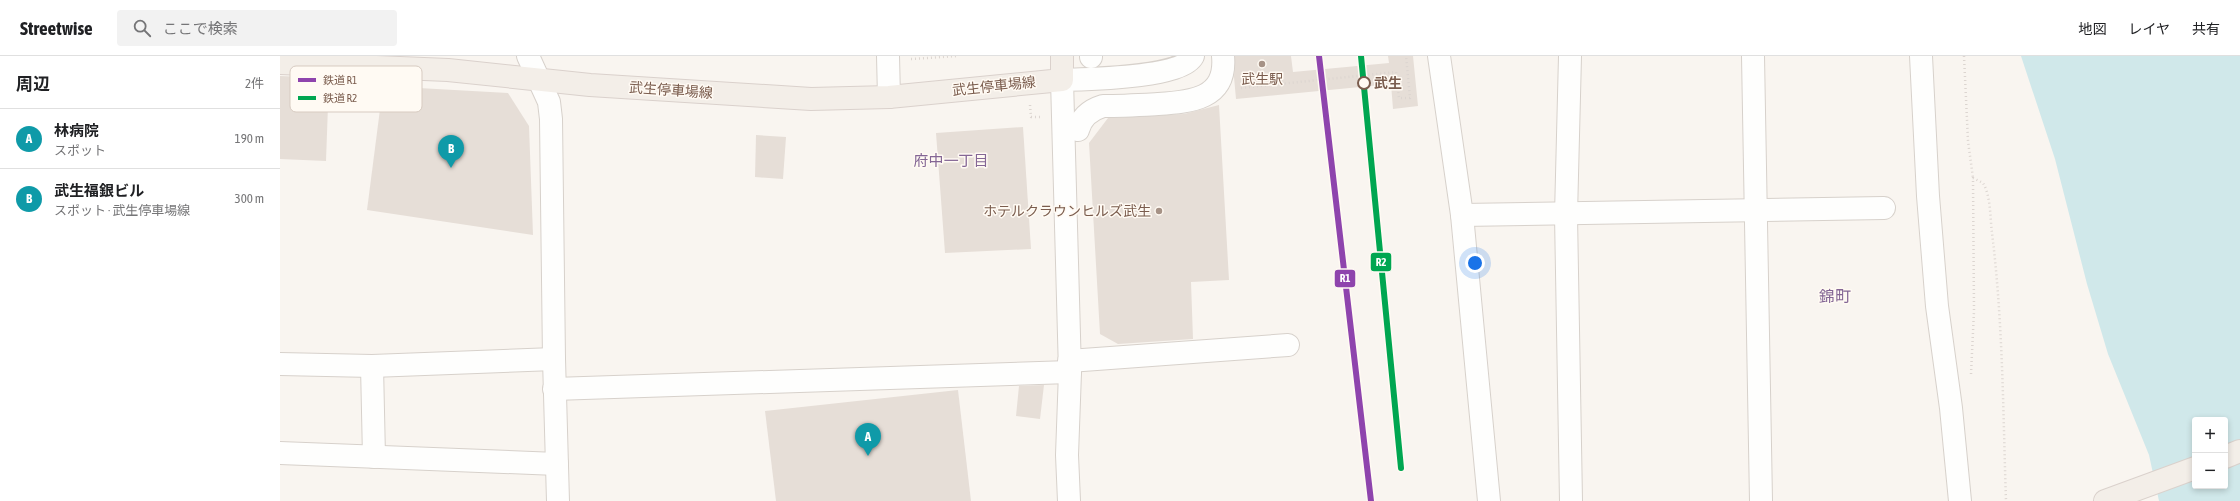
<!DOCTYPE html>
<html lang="ja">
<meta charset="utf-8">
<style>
:root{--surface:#fff;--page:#f2f2f2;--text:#202124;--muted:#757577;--line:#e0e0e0;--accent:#ea580c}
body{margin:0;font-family:"Asap Condensed","Noto Sans JP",sans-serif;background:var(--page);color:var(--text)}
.controls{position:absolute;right:12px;bottom:12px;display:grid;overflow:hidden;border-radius:4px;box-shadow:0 2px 6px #0003}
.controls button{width:36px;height:36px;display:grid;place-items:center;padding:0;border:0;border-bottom:1px solid var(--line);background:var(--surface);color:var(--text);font:20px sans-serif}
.you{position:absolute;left:1195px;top:207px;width:14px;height:14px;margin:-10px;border:3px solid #fff;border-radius:50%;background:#1a73e8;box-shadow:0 0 0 6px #1a73e833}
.badge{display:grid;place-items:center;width:26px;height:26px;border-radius:50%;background:var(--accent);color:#fff;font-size:13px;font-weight:700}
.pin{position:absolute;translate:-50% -33px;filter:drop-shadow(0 1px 2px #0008)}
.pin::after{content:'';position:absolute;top:21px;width:14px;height:12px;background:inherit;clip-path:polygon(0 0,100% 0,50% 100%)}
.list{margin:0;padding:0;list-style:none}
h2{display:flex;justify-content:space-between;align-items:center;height:52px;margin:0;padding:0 16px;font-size:17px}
h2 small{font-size:13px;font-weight:400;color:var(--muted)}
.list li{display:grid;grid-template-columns:26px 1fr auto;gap:12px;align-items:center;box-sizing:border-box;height:60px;padding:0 16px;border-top:1px solid var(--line)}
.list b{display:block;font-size:15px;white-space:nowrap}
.list p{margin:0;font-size:13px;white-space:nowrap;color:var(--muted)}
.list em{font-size:13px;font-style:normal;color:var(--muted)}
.icon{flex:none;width:22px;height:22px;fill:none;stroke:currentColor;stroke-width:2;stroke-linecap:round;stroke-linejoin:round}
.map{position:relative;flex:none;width:1960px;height:445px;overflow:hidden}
header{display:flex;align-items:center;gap:24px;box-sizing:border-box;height:56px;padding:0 20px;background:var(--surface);border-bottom:1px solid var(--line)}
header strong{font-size:19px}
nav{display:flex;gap:22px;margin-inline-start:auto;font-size:14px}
.search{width:280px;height:36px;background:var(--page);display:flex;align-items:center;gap:10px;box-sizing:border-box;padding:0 14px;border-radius:4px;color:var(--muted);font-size:15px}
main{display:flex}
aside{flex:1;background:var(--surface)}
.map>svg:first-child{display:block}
.water{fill:#d0e8ea;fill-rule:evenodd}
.building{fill:#e6ded7}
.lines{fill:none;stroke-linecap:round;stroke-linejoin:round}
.minor-casing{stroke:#d7d1cb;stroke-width:24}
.major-casing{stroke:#dad1cc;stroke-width:24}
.path{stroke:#dcd5d0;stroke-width:2.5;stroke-dasharray:1 3;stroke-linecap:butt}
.minor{stroke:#fefefd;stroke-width:22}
.major{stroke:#f3eee8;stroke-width:22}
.rail-1-casing{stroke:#fffaf3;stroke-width:9}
.rail-2-casing{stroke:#fffaf3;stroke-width:9}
.rail-1{stroke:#8e44ad;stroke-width:6}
.rail-2{stroke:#00a651;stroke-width:6}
.poi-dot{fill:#a69286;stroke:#fffaf3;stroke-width:1.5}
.stop-dot{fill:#fffaf3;stroke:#7a5c4d;stroke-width:2}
.labels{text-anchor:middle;stroke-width:3;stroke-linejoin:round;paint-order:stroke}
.poi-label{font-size:14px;fill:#7a5c4d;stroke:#fffaf3}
.stop-label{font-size:14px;font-weight:bold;fill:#7a5c4d;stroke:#fffaf3;text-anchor:start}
.street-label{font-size:14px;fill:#7a5c4d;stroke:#fffaf3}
.neighbourhood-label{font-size:15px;fill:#846695;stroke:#fffaf3}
.quarter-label{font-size:16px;fill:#846695;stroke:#fffaf3}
.key{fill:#fffaf3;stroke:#d7cbc1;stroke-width:1}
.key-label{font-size:11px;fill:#7a5c4d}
.line-badge{stroke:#fffaf3;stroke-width:1.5}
.badge-label{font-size:11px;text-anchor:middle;font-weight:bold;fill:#fff}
</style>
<header>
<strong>Streetwise</strong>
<div class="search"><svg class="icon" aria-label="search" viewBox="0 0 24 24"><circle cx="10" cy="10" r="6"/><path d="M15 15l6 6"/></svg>ここで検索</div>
<nav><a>地図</a><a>レイヤ</a><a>共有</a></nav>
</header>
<main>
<aside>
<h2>周辺<small>2件</small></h2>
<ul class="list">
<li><span class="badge" style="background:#0f9aa8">A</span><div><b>林病院</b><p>スポット</p></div><em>190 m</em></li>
<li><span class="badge" style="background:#0f9aa8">B</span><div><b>武生福銀ビル</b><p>スポット · 武生停車場線</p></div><em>300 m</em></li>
</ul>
</aside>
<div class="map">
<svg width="1960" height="445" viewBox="0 0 1960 445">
<rect width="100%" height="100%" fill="#f9f5f0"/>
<path class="water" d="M 1741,0 L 1960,0 L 1960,445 L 1879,445 L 1869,399 L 1828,298 L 1807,228 L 1775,103 ZM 1915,364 L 1945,364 L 1945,430 L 1915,430 Z"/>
<g class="building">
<polygon points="955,0 1011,0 1013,16 1109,7 1108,0 1133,0 1138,50 1113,53 1111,28 956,43 954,21"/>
<polygon points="0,20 49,22 46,105 0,103"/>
<polygon points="103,30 228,37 249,70 253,179 87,154"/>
<polygon points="939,49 949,224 911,226 913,283 838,288 820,278 809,87 828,62 904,58"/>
<polygon points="743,71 751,193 665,197 656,77"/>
<polygon points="476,79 506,81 503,123 475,121"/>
<polygon points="764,329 760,363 736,360 739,330"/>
<polygon points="678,334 691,445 496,445 485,355"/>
</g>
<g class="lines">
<defs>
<g id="minor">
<polyline points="248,0 269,46 271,63 274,303 278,445"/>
<polyline points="608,0 609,41"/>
<polyline points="811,0 811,1"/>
<polyline points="1159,0 1182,159 1209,445"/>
<polyline points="1290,0 1286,159 1291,445"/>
<polyline points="1473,0 1481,445"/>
<polyline points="1641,0 1648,140 1657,250 1671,352 1680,445"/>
<path d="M 798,74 C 801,62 810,54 823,50 C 841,50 859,49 878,48 C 911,46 947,43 943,0"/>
<polyline points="1182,159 1604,152"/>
<polyline points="789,305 1008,289"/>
<polyline points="0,308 92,310 274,303"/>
<polyline points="92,310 94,401"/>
<polyline points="274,333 790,316"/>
<polyline points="0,397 277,408"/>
<path d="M 789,445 L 787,399 L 790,316 L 782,24 C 807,23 902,22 913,0"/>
</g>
<g id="major">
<polyline points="0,7 168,14 310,29 531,43 609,41 782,24 782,0"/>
<polyline points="1945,401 1960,395"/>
<polyline points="1825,445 1915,412"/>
</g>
</defs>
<use href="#minor" class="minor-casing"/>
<use href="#major" class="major-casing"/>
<g class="path">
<polyline points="1684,0 1688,85 1693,122"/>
<polyline points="631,3 677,0"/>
<polyline points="961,32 1116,16 1119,42 1130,42 1126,0"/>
<polyline points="750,49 751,61 760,61"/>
<path d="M 1691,318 L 1694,255 L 1693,122 L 1703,127 C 1711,140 1710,162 1712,177 C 1723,266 1723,356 1726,445"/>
</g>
<use href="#minor" class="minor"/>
<use href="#major" class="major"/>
<defs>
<polyline id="rail-1" points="1039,0 1091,445"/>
<polyline id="rail-2" points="1081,0 1121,412"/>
</defs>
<use href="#rail-1" class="rail-1-casing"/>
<use href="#rail-2" class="rail-2-casing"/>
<use href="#rail-1" class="rail-1"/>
<use href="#rail-2" class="rail-2"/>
</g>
<g class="poi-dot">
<circle cx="982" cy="8" r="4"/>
<circle cx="879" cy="155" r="4"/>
</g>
<circle class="stop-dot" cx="1084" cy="27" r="6"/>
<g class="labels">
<g class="poi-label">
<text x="982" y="28">武生駅</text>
<text x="871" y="160" text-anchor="end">ホテルクラウンヒルズ武生</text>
</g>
<g class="stop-label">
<text x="1094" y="32">武生</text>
</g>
<g class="street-label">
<text transform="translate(714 30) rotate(-6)" y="5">武生停車場線</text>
<text transform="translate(391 34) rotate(4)" y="5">武生停車場線</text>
</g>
<g class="neighbourhood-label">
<text x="671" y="110">府中一丁目</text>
</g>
<g class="quarter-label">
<text x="1555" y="246">錦町</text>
</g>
</g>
<rect x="10" y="10" width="132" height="46" rx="6" class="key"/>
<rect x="18" y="22" width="18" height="4" fill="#8e44ad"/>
<rect x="18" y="40" width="18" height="4" fill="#00a651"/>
<g class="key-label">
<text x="43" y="28">鉄道 R1</text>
<text x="43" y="46">鉄道 R2</text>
</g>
<g class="line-badge">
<rect x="1090" y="196" width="22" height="20" rx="4" fill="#00a651"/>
<rect x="1054" y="213" width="22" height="19" rx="4" fill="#8e44ad"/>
</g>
<g class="badge-label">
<text x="1101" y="210">R2</text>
<text x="1065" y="226">R1</text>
</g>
</svg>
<div class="controls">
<button>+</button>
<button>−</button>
</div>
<div class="you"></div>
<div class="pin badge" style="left:588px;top:400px;background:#0f9aa8">A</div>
<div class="pin badge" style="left:171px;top:112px;background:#0f9aa8">B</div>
</div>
</main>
